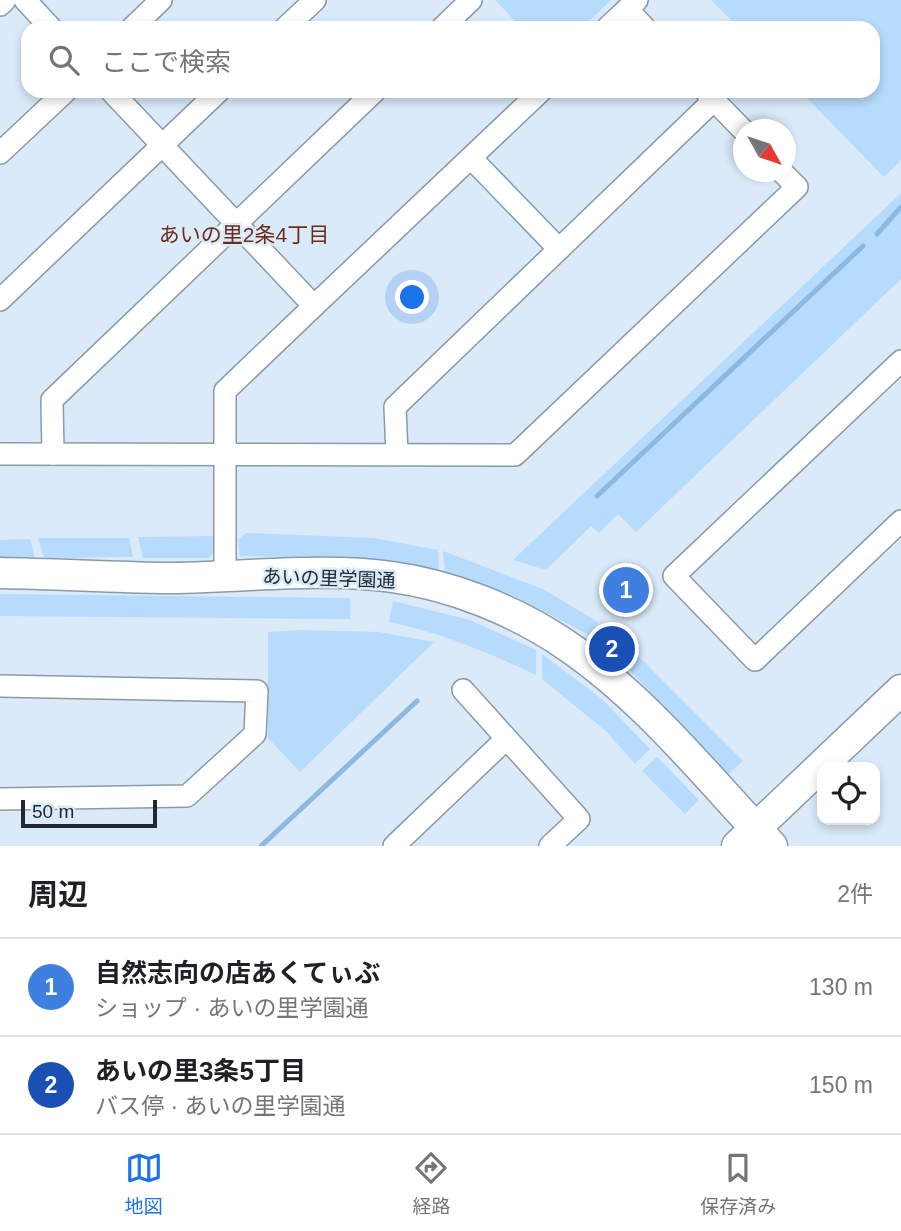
<!DOCTYPE html>
<html lang="ja">
<meta charset="utf-8">
<style>
:root{--surface:#fff;--page:#f2f2f2;--text:#202124;--muted:#757577;--line:#e0e0e0;--accent:#1a73e8}
body{margin:0;font-family:Arial,"Noto Sans JP",sans-serif;background:var(--page);color:var(--text)}
.controls{position:absolute;right:21px;bottom:21px;display:grid;overflow:hidden;border-radius:14px;box-shadow:0 4px 10px #0003}
.controls button{width:63px;height:63px;display:grid;place-items:center;padding:0;border:0;border-bottom:2px solid var(--line);background:var(--surface);color:var(--text);font:35px sans-serif}
.compass{position:absolute;left:733px;top:119px;width:63px;height:63px;border-radius:50%;background:var(--surface);box-shadow:0 4px 10px #0003;rotate:130deg}
.scale{position:absolute;left:21px;bottom:18px;width:136px;box-sizing:border-box;padding-left:7px;border:4px solid #22282e;border-top:0;font-size:19px;line-height:24px;white-space:nowrap;color:#22282e;-webkit-text-stroke:5px #daeaf9;paint-order:stroke}
.you{position:absolute;left:413px;top:298px;width:24px;height:24px;margin:-18px;border:5px solid #fff;border-radius:50%;background:#1a73e8;box-shadow:0 0 0 10px #1a73e833}
.badge{display:grid;place-items:center;width:46px;height:46px;border-radius:50%;background:var(--accent);color:#fff;font-size:23px;font-weight:700}
.pin{position:absolute;translate:-50% -50%;border:4px solid #fff;box-shadow:0 2px 7px #0006}
.list{margin:0;padding:0;list-style:none}
h2{display:flex;justify-content:space-between;align-items:center;height:91px;margin:0;padding:0 28px;font-size:30px}
h2 small{font-size:23px;font-weight:400;color:var(--muted)}
.list li{display:grid;grid-template-columns:46px 1fr auto;gap:21px;align-items:center;box-sizing:border-box;height:98px;padding:0 28px;border-top:2px solid var(--line)}
.list b{display:block;font-size:26px;white-space:nowrap}
.list p{margin:0;font-size:23px;white-space:nowrap;color:var(--muted)}
.list em{font-size:23px;font-style:normal;color:var(--muted)}
.icon{flex:none;width:38px;height:38px;fill:none;stroke:currentColor;stroke-width:2;stroke-linecap:round;stroke-linejoin:round}
.map{position:relative;flex:none;width:901px;height:846px;overflow:hidden}
.search{position:absolute;background:var(--surface);box-shadow:0 4px 10px #0003;left:21px;right:21px;top:21px;height:77px;display:flex;align-items:center;gap:18px;box-sizing:border-box;padding:0 24px;border-radius:21px;color:var(--muted);font-size:26px}
.sheet{height:287px;background:var(--surface)}
nav{display:flex;justify-content:space-around;align-items:center;box-sizing:border-box;height:98px;border-top:2px solid var(--line);background:var(--surface);font-size:19px;color:var(--muted)}
nav a{display:grid;justify-items:center;gap:4px}
nav .on{color:var(--accent)}
.map>svg:first-child{display:block}
.green{fill:#b7dbfc}
.lines{fill:none;stroke-linecap:round;stroke-linejoin:round}
.stream{stroke:#8bb9e2;stroke-width:5}
.street-casing{stroke:#8b9aa8;stroke-width:24}
.secondary-casing{stroke:#8b9aa8;stroke-width:33}
.street{stroke:#fff;stroke-width:21}
.secondary{stroke:#fff;stroke-width:30}
.labels{text-anchor:middle;stroke-width:5;stroke-linejoin:round;paint-order:stroke}
.street-label{font-size:19px;fill:#22282e;stroke:#daeaf9}
.neighbourhood-label{font-size:21px;fill:#6e2b19;stroke:#daeaf9}
</style>
<div class="map">
<svg width="901" height="846" viewBox="0 0 901 846">
<rect width="100%" height="100%" fill="#daeaf9"/>
<g class="green">
<polygon points="495,0 611,0 582,28 522,28"/>
<polygon points="711,0 901,0 901,160 884,177 800,91 873,91 873,28 739,28"/>
<polygon points="901,193 901,279 636,532 618,514 599,533 591,526 546,570 513,560"/>
<polygon points="246,533 374,538 438,550 439,571 373,559 240,556 238,540"/>
<polygon points="214,536 214,552 209,558 143,558 138,537"/>
<polygon points="38,538 129,538 133,557 44,558"/>
<polygon points="30,539 35,558 0,559 0,540"/>
<polygon points="443,551 543,589 598,622 591,636 506,592 445,573"/>
<polygon points="0,594 350,598 350,619 0,616"/>
<path d="M 393,601 L 470,620 L 536,650 L 536,675 C 487,652 442,633 389,622 Z"/>
<polygon points="301,630 379,632 434,642 300,772 268,738 268,632"/>
<polygon points="635,653 743,761 727,775 625,665"/>
<polygon points="542,654 602,699 650,749 635,764 607,732 542,679"/>
<polygon points="657,757 699,800 685,814 642,771"/>
</g>
<g class="lines">
<g class="stream">
<polyline points="877,234 901,207"/>
<polyline points="597,496 863,246"/>
<polyline points="261,846 417,701"/>
</g>
<defs>
<g id="street">
<polyline points="25,0 51,28"/>
<polyline points="0,5 5,0"/>
<polyline points="627,9 645,28"/>
<polyline points="132,28 161,0"/>
<polyline points="285,28 315,0"/>
<polyline points="442,28 471,0"/>
<polyline points="607,28 637,0"/>
<polyline points="111,91 314,306 541,91"/>
<polyline points="706,92 744,131"/>
<polyline points="0,153 66,91"/>
<polyline points="471,158 559,249"/>
<polyline points="0,300 219,91"/>
<polyline points="901,361 674,576 755,660 901,521"/>
<polyline points="0,454 515,455 797,187 782,172"/>
<polyline points="53,454 52,400 375,91"/>
<polyline points="397,454 395,407 714,100"/>
<polyline points="225,576 225,391 314,306"/>
<polyline points="0,686 257,691 255,734 187,796 0,799"/>
<polyline points="463,690 579,819 550,846"/>
<polyline points="394,846 506,739"/>
</g>
<g id="secondary">
<path d="M 0,573 C 55,574 109,577 164,578 C 237,578 320,567 392,577 C 451,585 514,610 563,643 C 644,697 706,776 772,846"/>
<polyline points="737,846 901,690"/>
</g>
</defs>
<use href="#street" class="street-casing"/>
<use href="#secondary" class="secondary-casing"/>
<use href="#street" class="street"/>
<use href="#secondary" class="secondary"/>
</g>
<g class="labels">
<g class="street-label">
<text transform="translate(329 578) rotate(2)" y="7">あいの里学園通</text>
</g>
<g class="neighbourhood-label">
<text x="244" y="242">あいの里2条4丁目</text>
</g>
</g>
</svg>
<div class="controls">
<button><svg class="icon" aria-label="locate" viewBox="0 0 24 24"><circle cx="12" cy="12" r="6"/><path d="M12 2v4M12 18v4M2 12h4M18 12h4"/></svg></button>
</div>
<svg class="compass" viewBox="-18 -18 36 36"><path d="M0-13l5 13h-10z" fill="#e53935"/><path d="M0 13l5-13h-10z" fill="#757577"/></svg>
<div class="scale">50 m</div>
<div class="you"></div>
<div class="pin badge" style="left:626px;top:590px;background:#3f7fe0">1</div>
<div class="pin badge" style="left:612px;top:649px;background:#1a4fb4">2</div>
<div class="search"><svg class="icon" aria-label="search" viewBox="0 0 24 24"><circle cx="10" cy="10" r="6"/><path d="M15 15l6 6"/></svg>ここで検索</div>
</div>
<section class="sheet">
<h2>周辺<small>2件</small></h2>
<ul class="list">
<li><span class="badge" style="background:#3f7fe0">1</span><div><b>自然志向の店あくてぃぶ</b><p>ショップ · あいの里学園通</p></div><em>130 m</em></li>
<li><span class="badge" style="background:#1a4fb4">2</span><div><b>あいの里3条5丁目</b><p>バス停 · あいの里学園通</p></div><em>150 m</em></li>
</ul>
</section>
<nav>
<a class="on"><svg class="icon" aria-label="map" viewBox="0 0 24 24"><path d="M3 6l6-2 6 2 6-2v14l-6 2-6-2-6 2zM9 4v14M15 6v14"/></svg>地図</a>
<a><svg class="icon" aria-label="directions" viewBox="0 0 24 24"><path d="M12 3l9 9-9 9-9-9zM9 14v-3h6M13 9l2 2-2 2"/></svg>経路</a>
<a><svg class="icon" aria-label="saved" viewBox="0 0 24 24"><path d="M7 4h10v16l-5-4-5 4z"/></svg>保存済み</a>
</nav>
